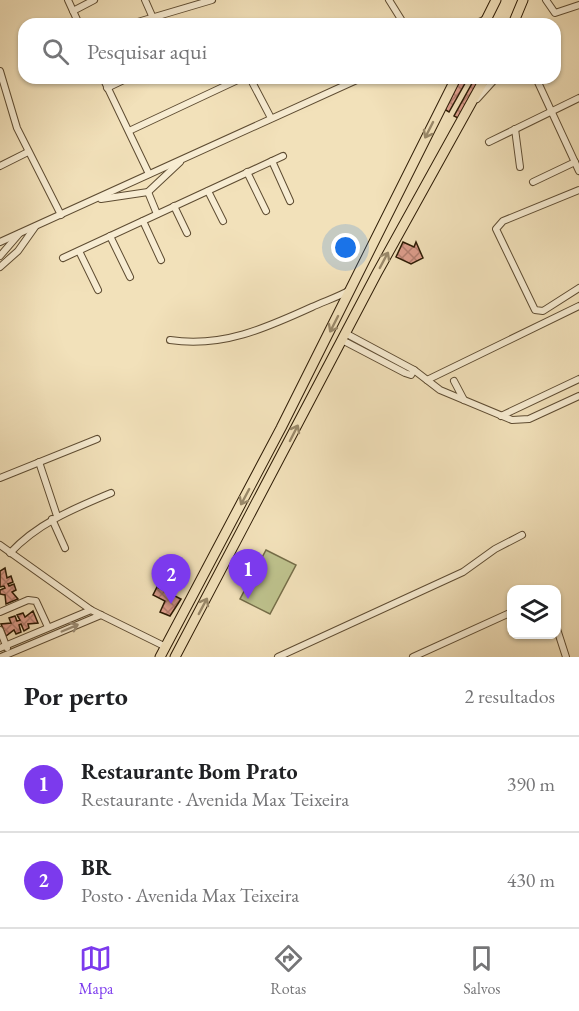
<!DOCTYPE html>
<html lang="pt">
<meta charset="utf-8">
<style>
:root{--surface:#fff;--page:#f2f2f2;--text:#202124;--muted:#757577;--line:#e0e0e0;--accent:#7c3aed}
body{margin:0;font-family:"EB Garamond",serif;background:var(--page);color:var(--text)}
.controls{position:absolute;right:18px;bottom:18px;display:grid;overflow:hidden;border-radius:12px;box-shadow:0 2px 4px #0004}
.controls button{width:54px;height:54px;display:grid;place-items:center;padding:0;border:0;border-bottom:2px solid var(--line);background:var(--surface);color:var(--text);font:30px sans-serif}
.you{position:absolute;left:346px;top:248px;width:21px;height:21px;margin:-15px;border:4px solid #fff;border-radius:50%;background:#1a73e8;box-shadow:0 0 0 9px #1a73e833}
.badge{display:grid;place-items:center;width:39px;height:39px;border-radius:50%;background:var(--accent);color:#fff;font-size:20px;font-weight:700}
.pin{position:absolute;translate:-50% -50px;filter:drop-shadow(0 2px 3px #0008)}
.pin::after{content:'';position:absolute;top:32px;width:21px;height:18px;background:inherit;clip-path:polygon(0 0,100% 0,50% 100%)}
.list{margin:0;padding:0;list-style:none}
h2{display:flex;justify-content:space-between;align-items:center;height:78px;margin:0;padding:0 24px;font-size:26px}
h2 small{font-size:20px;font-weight:400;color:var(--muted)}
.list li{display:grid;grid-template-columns:39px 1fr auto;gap:18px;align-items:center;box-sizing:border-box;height:96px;padding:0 24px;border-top:2px solid var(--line)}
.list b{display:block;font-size:22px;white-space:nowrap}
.list p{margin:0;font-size:20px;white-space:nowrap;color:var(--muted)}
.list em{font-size:20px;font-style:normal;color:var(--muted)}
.icon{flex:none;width:33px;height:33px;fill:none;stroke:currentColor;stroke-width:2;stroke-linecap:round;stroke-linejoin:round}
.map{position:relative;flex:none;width:579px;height:657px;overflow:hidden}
.search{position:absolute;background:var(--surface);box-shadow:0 2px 4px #0004;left:18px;right:18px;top:18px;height:66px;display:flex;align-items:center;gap:15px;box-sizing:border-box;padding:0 21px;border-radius:18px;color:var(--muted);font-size:22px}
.sheet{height:270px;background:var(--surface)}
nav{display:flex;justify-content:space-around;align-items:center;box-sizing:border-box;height:84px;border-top:2px solid var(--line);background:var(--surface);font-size:16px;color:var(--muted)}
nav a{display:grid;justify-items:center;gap:3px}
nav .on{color:var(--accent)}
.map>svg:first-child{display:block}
.garden{fill:#bec28d;stroke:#766e49;stroke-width:1.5}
.building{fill:url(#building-cross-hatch);stroke:#2d1b05;stroke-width:1.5}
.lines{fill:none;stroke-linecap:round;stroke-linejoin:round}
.street-casing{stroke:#5e4c32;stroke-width:8}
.primary-casing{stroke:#2d1b05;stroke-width:11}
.street{stroke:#f7ecd2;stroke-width:6}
.primary{stroke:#f2e1ba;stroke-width:9}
.oneway{stroke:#998869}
.oneway2{stroke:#9c8e76}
</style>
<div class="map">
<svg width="579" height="657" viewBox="0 0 579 657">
<defs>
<pattern id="building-cross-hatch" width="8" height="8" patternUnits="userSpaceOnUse" patternTransform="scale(1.5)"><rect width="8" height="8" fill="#dd9d8c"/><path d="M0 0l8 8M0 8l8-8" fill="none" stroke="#b47f70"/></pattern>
</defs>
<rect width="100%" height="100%" fill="#f2e1ba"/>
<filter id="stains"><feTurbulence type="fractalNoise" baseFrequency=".00333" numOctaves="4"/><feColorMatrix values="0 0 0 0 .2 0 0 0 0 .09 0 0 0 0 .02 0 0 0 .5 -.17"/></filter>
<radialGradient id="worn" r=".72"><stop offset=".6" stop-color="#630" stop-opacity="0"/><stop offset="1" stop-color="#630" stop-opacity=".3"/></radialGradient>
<polygon class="garden" points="266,550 296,565 270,614 240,599"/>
<g class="building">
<polygon points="460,78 468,78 449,112 444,109"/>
<polygon points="475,78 482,78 460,119 454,116"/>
<polygon points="403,242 414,247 416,242 423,258 411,264 396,257"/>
<polygon points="5,568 7,578 11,576 13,582 8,584 9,586 14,584 16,590 12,592 18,599 6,604 5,595 0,594 0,590 5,588 4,586 0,587 0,571"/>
<polygon points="157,587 181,599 170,616 160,612 165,601 153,595"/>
<polygon points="33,611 38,623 28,624 29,628 24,631 21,624 19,625 21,632 16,634 14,630 6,636 1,624 11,623 9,618 15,616 17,621 20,620 17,615 23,613 25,617"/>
</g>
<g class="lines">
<defs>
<g id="street">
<polyline points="68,0 79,24"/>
<polyline points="145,0 153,18"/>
<polyline points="389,0 404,24"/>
<polyline points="546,0 555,13 579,5"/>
<polyline points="73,11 94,0"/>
<polyline points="131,24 212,0"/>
<polyline points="475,24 486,19"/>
<polyline points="0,71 17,128 61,215"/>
<polyline points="103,78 149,174"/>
<polyline points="250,78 271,118"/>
<polyline points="536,78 579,171"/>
<polyline points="107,88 128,78"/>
<polyline points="477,99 496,78"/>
<polyline points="515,129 520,167"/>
<polyline points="129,131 242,78"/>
<polyline points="489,142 579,98"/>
<polyline points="272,161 290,201"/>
<polyline points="0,166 28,152"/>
<polyline points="247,172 266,211"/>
<polyline points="533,182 575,162"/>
<polyline points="579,190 503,221 496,229 535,310 543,311 579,288"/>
<polyline points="208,191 223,221"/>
<polyline points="148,192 157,214"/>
<polyline points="101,199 148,192 180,162"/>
<polyline points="174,206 187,233"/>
<polyline points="143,221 161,260"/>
<polyline points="110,236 130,277"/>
<polyline points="0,242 361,78"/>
<polyline points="79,251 98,290"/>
<polyline points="0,256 19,234"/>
<polyline points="63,258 283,156"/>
<polyline points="0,267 18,251 35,227"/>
<polyline points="345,333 414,370 440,390 512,420 529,419 579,396"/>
<path d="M 170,340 C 222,348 266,328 312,307 C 325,301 338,297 350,290"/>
<polyline points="342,340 405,373 411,375 414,370"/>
<polyline points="427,380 579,306"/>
<polyline points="454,381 464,400"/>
<polyline points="501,416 579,379"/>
<polyline points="39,462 57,516"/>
<polyline points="0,478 97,439"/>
<polyline points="52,519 65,548"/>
<polyline points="0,545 91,610 166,647"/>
<path d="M 10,553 C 38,523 73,509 111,493"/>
<polyline points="0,612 28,600 36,601 48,627"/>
<polyline points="556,626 566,657"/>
<polyline points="0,630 7,648"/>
<polyline points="0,648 91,610"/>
<polyline points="1,657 101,615"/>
<polyline points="278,657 463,572 495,549 522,535"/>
<polyline points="413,657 512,612"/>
</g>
<g id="primary">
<polyline points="484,24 496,0"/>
<polyline points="513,24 523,0"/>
<polyline points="160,657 281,428 456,78"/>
<polyline points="175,657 377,273 485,78"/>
</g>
</defs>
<use href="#street" class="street-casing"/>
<use href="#primary" class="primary-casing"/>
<use href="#street" class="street"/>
<use href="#primary" class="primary"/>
</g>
<defs><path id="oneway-shaft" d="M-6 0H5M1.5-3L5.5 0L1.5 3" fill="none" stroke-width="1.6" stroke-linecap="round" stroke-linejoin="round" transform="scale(1.5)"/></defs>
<g class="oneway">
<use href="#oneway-shaft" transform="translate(429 130) rotate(117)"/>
<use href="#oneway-shaft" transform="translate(384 260) rotate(-62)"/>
<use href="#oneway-shaft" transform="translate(334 324) rotate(117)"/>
<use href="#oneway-shaft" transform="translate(294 433) rotate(-63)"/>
<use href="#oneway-shaft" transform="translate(245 497) rotate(118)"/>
<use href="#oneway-shaft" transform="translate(203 606) rotate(-62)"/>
</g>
<use class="oneway2" href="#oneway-shaft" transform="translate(70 628) rotate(-23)"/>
<rect width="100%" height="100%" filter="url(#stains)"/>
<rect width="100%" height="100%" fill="url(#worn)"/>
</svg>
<div class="controls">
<button><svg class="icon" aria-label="layers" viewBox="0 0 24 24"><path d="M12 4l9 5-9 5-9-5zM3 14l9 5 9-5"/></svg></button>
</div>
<div class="you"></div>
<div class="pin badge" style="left:248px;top:599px">1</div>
<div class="pin badge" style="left:171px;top:604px">2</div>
<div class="search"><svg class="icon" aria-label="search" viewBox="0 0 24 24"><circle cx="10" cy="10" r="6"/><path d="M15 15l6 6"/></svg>Pesquisar aqui</div>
</div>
<section class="sheet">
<h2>Por perto<small>2 resultados</small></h2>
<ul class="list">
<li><span class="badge">1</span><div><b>Restaurante Bom Prato</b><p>Restaurante · Avenida Max Teixeira</p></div><em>390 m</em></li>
<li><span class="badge">2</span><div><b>BR</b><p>Posto · Avenida Max Teixeira</p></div><em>430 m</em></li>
</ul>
</section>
<nav>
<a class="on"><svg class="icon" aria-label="map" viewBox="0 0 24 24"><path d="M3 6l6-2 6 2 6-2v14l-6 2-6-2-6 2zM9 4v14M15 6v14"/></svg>Mapa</a>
<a><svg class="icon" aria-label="directions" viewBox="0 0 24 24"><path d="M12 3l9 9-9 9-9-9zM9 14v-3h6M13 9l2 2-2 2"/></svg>Rotas</a>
<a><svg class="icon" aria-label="saved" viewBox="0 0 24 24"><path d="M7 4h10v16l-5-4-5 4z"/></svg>Salvos</a>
</nav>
